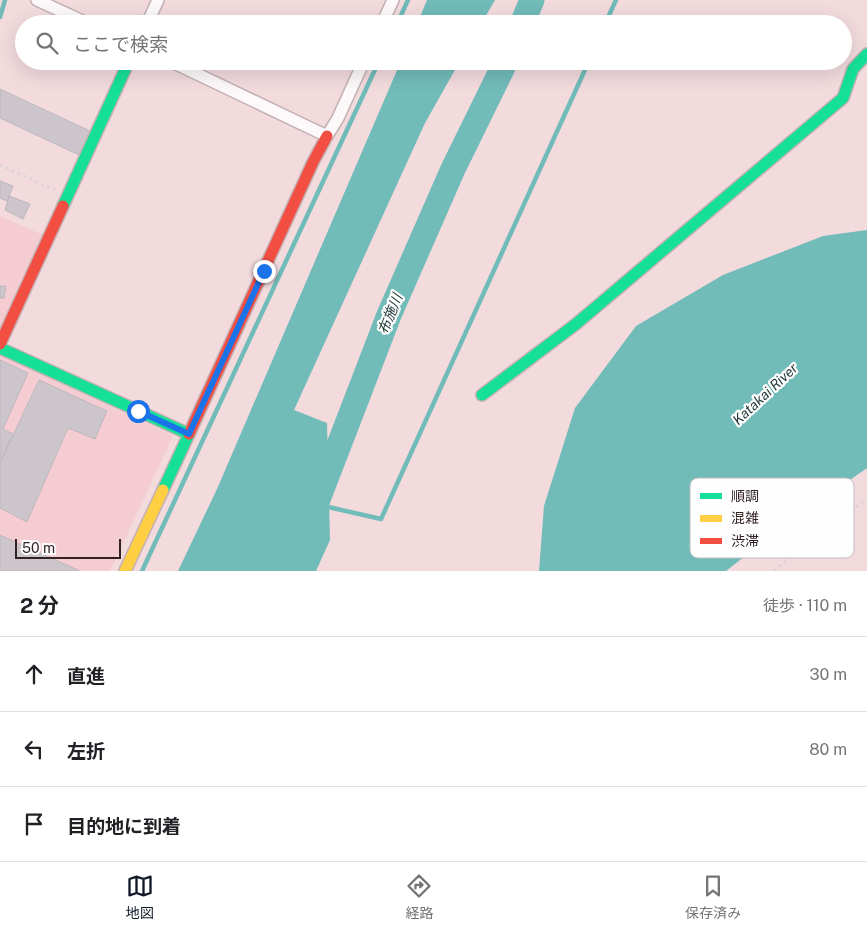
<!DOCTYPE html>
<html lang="ja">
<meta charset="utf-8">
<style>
:root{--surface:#fff;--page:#f6f6f6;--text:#202124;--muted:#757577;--line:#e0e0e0;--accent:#111827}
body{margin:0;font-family:"Public Sans","Noto Sans JP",sans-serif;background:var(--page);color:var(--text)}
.scale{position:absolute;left:15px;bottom:12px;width:106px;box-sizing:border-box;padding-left:5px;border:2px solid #322224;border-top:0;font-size:14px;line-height:18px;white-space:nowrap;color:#322224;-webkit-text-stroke:4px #fefefe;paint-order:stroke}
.stop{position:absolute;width:15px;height:15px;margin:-11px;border:4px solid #1a73e8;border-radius:50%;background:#fff}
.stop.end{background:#1a73e8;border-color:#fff;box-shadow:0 1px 5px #0008}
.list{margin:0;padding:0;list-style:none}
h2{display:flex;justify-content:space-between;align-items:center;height:65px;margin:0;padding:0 20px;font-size:21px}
h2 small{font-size:16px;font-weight:400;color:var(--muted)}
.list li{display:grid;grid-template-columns:32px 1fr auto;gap:15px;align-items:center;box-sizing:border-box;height:75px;padding:0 20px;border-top:1px solid var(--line)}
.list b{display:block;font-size:19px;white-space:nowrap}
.list em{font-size:16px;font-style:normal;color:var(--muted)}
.icon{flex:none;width:28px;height:28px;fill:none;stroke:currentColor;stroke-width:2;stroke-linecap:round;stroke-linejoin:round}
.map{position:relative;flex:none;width:867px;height:571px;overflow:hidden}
.search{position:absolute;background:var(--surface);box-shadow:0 5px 20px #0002;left:15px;right:15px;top:15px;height:55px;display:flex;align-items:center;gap:12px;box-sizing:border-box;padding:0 18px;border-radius:28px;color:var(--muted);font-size:19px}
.sheet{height:290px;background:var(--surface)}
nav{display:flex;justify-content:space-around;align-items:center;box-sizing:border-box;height:70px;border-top:1px solid var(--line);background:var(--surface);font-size:14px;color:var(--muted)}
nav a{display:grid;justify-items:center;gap:2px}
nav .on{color:var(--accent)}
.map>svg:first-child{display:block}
.built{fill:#f4ccd1}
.water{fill:#71bbb9}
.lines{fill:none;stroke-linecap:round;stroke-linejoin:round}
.stream{stroke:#71bbb9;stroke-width:4.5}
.river{stroke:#71bbb9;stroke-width:25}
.building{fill:#ccc6cc;stroke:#beb8be}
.street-casing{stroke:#c4b1b4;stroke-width:14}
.fast-casing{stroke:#c4b1b4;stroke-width:14}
.slow-casing{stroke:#c4b1b4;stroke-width:14}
.jam-casing{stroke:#c4b1b4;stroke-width:14}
.path{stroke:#dad2d4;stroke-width:2.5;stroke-dasharray:2.5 4;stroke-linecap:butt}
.street{stroke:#fdf9fa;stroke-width:11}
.fast{stroke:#16e098;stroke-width:11}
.slow{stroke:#ffcf43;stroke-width:11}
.jam{stroke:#f24e42;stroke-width:11}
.route{stroke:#1a73e8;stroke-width:6}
.labels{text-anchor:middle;stroke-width:4.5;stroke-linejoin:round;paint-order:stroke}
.water-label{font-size:14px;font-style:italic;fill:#1e3735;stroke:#fefefe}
.key{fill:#fefefe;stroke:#c1bcbd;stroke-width:1}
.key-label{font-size:14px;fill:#322224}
</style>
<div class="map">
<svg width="867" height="571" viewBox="0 0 867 571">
<rect width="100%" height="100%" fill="#f2dadd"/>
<g class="built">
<polygon points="0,216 43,235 0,330"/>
<polygon points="0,355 173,436 110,571 0,571"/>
</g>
<g class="water">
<polygon points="427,0 495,0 481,24 417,24"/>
<polygon points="401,61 460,61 425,123 294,410 327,423 330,540 316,571 178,571 217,489"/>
<polygon points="867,230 867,468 777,531 726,571 539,571 544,506 575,408 636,326 723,275 823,236"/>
</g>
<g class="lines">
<g class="stream">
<polyline points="0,17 5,0"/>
<polyline points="397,24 408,0"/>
<polyline points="605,24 616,0"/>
<polyline points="324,506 381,519 589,61"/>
<polyline points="142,571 379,61"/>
</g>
<g class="river">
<polyline points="522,24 532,0"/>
<polyline points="317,502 389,315 453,169 506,61"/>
</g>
</g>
<g class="building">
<polygon points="0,89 90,131 79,155 0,118"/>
<polygon points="0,181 13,186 7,201 0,198"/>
<polygon points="9,196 30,204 23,219 5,210"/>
<polygon points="0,286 6,286 4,298 0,298"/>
<polygon points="0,360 28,373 3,429 13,434 0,463"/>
<polygon points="39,380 107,411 95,439 68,428 27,522 0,508 0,463"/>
<polygon points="0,535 80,571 0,571"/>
</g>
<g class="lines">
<defs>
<g id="street">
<polyline points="37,0 89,24"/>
<polyline points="147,24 158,0"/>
<polyline points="382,24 393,0"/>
<polyline points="170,61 327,136 338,118 364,61"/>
</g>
<g id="fast">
<polyline points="63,206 129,61"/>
<polyline points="0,348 189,434 163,490"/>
<polyline points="482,395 576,324 843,98 853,69 867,54"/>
</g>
<polyline id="slow" points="125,571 163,490"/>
<g id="jam">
<polyline points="0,344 63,206"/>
<polyline points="189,434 313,162 327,136"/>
</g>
</defs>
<use href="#street" class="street-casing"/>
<use href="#fast" class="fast-casing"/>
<use href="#slow" class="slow-casing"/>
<use href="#jam" class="jam-casing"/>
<g class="path">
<polyline points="0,165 55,190"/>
<polyline points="774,571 810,539 867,499"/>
</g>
<use href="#street" class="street"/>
<use href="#fast" class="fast"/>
<use href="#slow" class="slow"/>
<use href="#jam" class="jam"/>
</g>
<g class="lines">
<polyline class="route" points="138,411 189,434 264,271"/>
</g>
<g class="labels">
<g class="water-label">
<text transform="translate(390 314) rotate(-68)" y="5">布施川</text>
<text transform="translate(765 394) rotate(-43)" y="5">Katakai River</text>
</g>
</g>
<rect x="690" y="478" width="164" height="80" rx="8" class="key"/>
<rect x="700" y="493" width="22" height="6" fill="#16e098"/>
<rect x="700" y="515" width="22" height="7" fill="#ffcf43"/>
<rect x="700" y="538" width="22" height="6" fill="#f24e42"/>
<g class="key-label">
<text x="731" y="501">順調</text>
<text x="731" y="523">混雑</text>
<text x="731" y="546">渋滞</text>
</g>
</svg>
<div class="scale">50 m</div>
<div class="stop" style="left:138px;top:411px"></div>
<div class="stop end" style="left:264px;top:271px"></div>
<div class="search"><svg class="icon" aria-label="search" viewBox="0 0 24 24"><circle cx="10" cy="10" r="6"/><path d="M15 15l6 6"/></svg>ここで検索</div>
</div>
<section class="sheet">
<h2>2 分<small>徒歩 · 110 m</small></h2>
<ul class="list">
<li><svg class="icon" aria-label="ahead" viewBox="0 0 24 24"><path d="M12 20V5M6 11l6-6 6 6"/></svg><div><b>直進</b></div><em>30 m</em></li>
<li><svg class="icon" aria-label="left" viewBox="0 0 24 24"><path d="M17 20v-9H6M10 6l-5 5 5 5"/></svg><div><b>左折</b></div><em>80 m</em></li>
<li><svg class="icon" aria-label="arrive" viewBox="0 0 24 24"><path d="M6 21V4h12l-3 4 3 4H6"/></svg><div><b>目的地に到着</b></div></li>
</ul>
</section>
<nav>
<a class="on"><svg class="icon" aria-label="map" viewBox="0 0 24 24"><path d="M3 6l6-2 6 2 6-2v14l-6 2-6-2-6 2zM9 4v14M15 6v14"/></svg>地図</a>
<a><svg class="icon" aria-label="directions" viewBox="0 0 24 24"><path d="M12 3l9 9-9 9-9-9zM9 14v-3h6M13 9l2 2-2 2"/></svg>経路</a>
<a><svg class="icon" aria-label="saved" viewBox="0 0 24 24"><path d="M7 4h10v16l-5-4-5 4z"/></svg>保存済み</a>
</nav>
